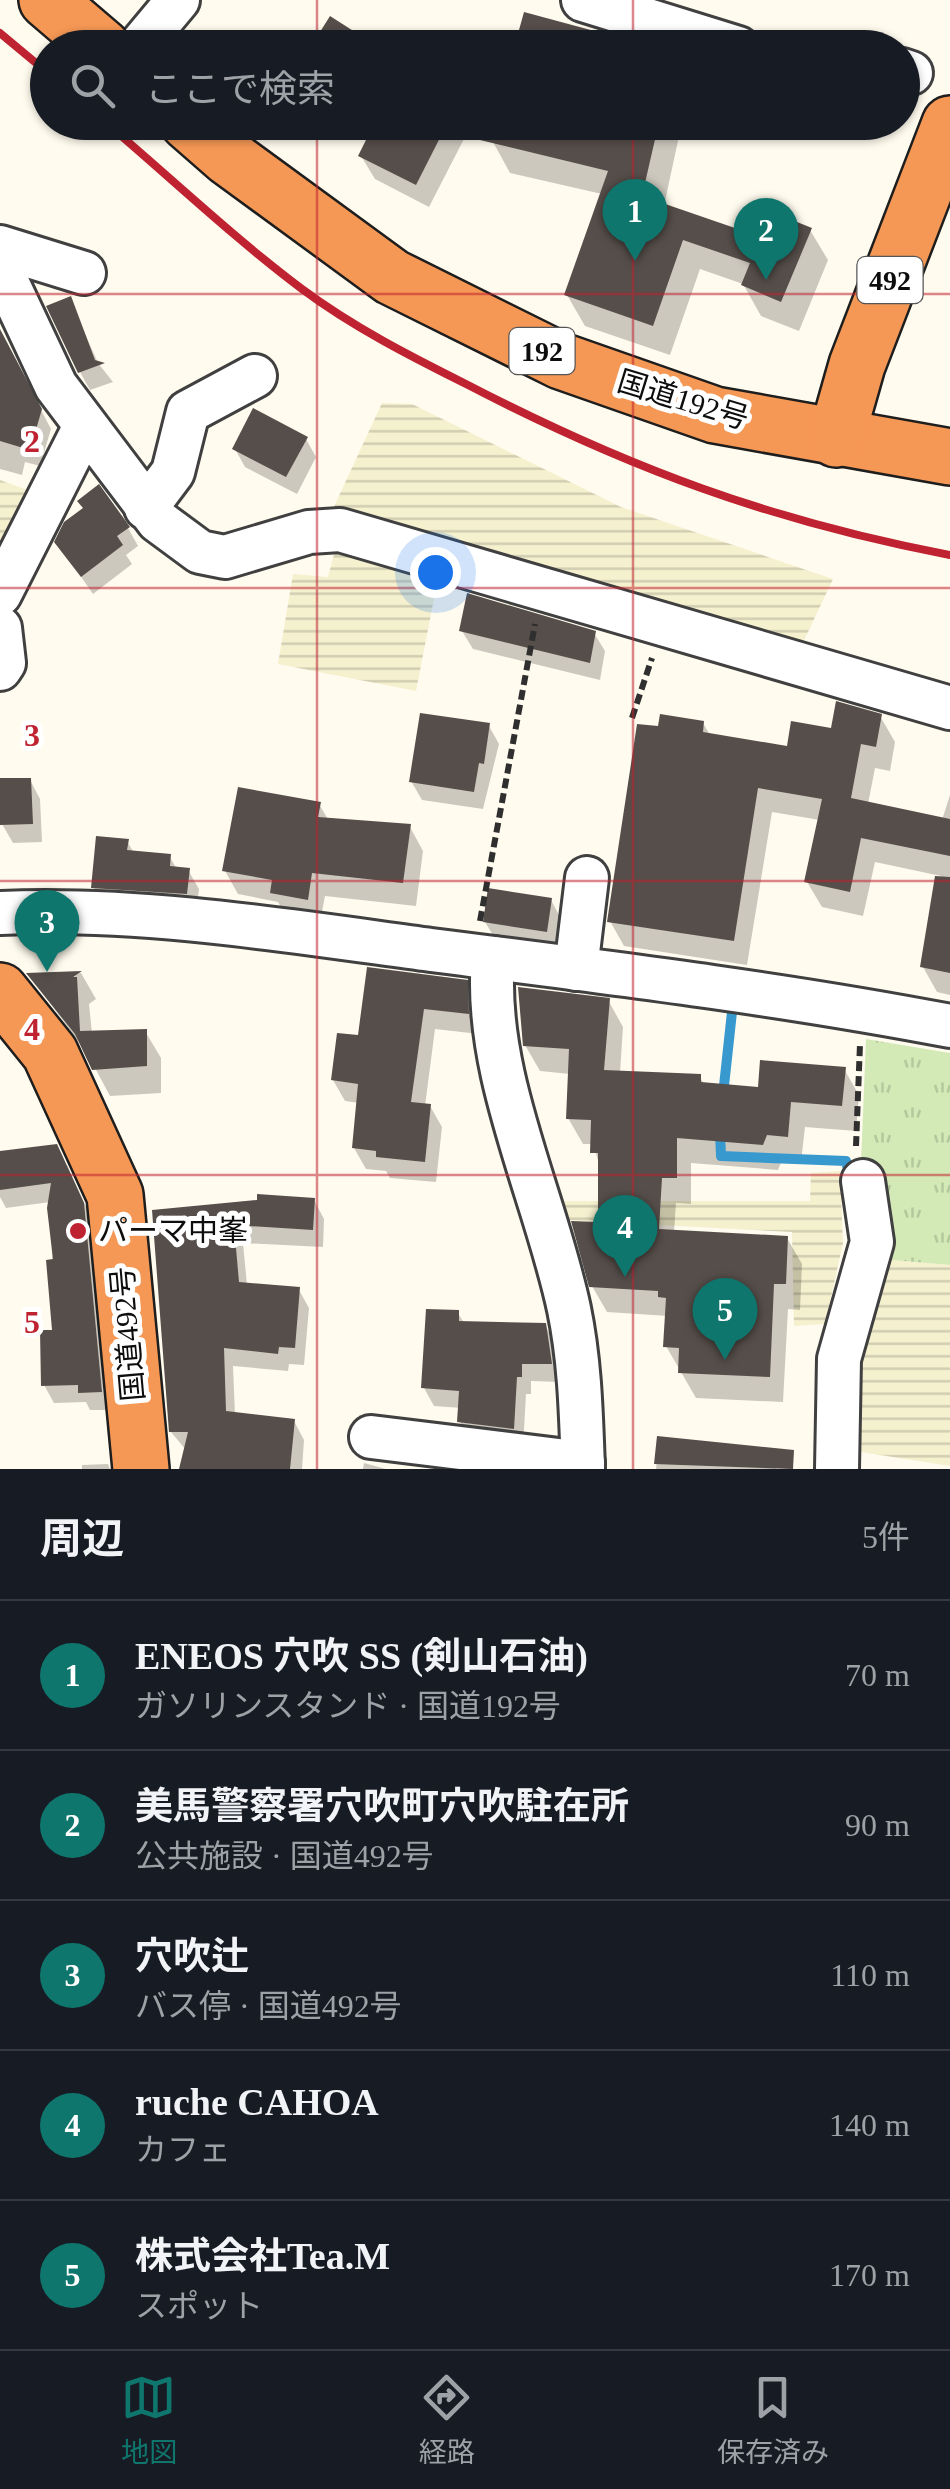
<!DOCTYPE html>
<html lang="ja">
<meta charset="utf-8">
<style>
:root{--surface:#171b24;--page:#20242c;--text:#f1f3f6;--muted:#9ea1a6;--line:#363941;--accent:#0f766e}
body{margin:0;font-family:"Times New Roman","Noto Sans JP",serif;background:var(--page);color:var(--text)}
.you{position:absolute;left:435px;top:572px;width:35px;height:35px;margin:-25px;border:8px solid #fff;border-radius:50%;background:#1a73e8;box-shadow:0 0 0 15px #1a73e833}
.badge{display:grid;place-items:center;width:65px;height:65px;border-radius:50%;background:var(--accent);color:#fff;font-size:32px;font-weight:700}
.pin{position:absolute;translate:-50% -82px;filter:drop-shadow(0 2px 5px #0008)}
.pin::after{content:'';position:absolute;top:52px;width:35px;height:30px;background:inherit;clip-path:polygon(0 0,100% 0,50% 100%)}
.list{margin:0;padding:0;list-style:none}
h2{display:flex;justify-content:space-between;align-items:center;height:130px;margin:0;padding:0 40px;font-size:42px}
h2 small{font-size:32px;font-weight:400;color:var(--muted)}
.list li{display:grid;grid-template-columns:65px 1fr auto;gap:30px;align-items:center;box-sizing:border-box;height:150px;padding:0 40px;border-top:2px solid var(--line)}
.list b{display:block;font-size:38px;white-space:nowrap}
.list p{margin:0;font-size:32px;white-space:nowrap;color:var(--muted)}
.list em{font-size:32px;font-style:normal;color:var(--muted)}
.icon{flex:none;width:55px;height:55px;fill:none;stroke:currentColor;stroke-width:2;stroke-linecap:round;stroke-linejoin:round}
.map{position:relative;flex:none;width:950px;height:1469px;overflow:hidden}
.search{position:absolute;background:var(--surface);box-shadow:0 2px 8px #0004;left:30px;right:30px;top:30px;height:110px;display:flex;align-items:center;gap:25px;box-sizing:border-box;padding:0 35px;border-radius:55px;color:var(--muted);font-size:38px}
.sheet{height:880px;background:var(--surface)}
nav{display:flex;justify-content:space-around;align-items:center;box-sizing:border-box;height:140px;border-top:2px solid var(--line);background:var(--surface);font-size:28px;color:var(--muted)}
nav a{display:grid;justify-items:center;gap:5px}
nav .on{color:var(--accent)}
.map>svg:first-child{display:block}
.farmland{fill:url(#farmland-rules)}
.grass{fill:url(#grass-tufts)}
.shadow{fill:#0003}
.lines{fill:none;stroke-linecap:round;stroke-linejoin:round}
.stream{stroke:#3899cf;stroke-width:10}
.building{fill:#564e4a}
.minor-casing{stroke:#404040;stroke-width:48}
.highway-casing{stroke:#1e1e1e;stroke-width:60}
.path{stroke:#2f2f2f;stroke-width:6;stroke-dasharray:10 5;stroke-linecap:butt}
.minor{stroke:#fff;stroke-width:42}
.highway{stroke:#f69855;stroke-width:55}
.rail{stroke:#bf2331;stroke-width:8}
.grid{fill:none;stroke:#bf2331;stroke-width:2.5;stroke-opacity:0.55}
.poi-dot{fill:#bf2331;stroke:#fff;stroke-width:4}
.labels{text-anchor:middle;stroke-width:10;stroke-linejoin:round;paint-order:stroke}
.shield{fill:#fff;stroke:#565656;stroke-width:2.5}
.shield-label{font-size:28px;font-weight:bold;fill:#0d0d0d}
.street-label{font-size:30px;fill:#0d0d0d;stroke:#fff}
.poi-label{font-size:30px;fill:#0d0d0d;stroke:#fff;text-anchor:start}
.grid-label{font-size:32px;text-anchor:middle;font-weight:bold;fill:#bf2331;stroke:#fff;stroke-width:10;stroke-linejoin:round;paint-order:stroke}
</style>
<div class="map">
<svg width="950" height="1469" viewBox="0 0 950 1469">
<defs>
<pattern id="farmland-rules" width="6" height="5" patternUnits="userSpaceOnUse" patternTransform="scale(2.5)"><rect width="6" height="5" fill="#f5f0ce"/><path d="M0 2.5h6" fill="none" stroke="#d1cdb0"/></pattern>
<pattern id="grass-tufts" width="24" height="20" patternUnits="userSpaceOnUse" patternTransform="scale(2.5)"><rect width="24" height="20" fill="#d3eab7"/><path d="M3 7l-1-3M5 7V3M7 7l1-3M15 17l-1-3M17 17v-4M19 17l1-3" fill="none" stroke="#b4c89c"/></pattern>
</defs>
<rect width="100%" height="100%" fill="#fffbee"/>
<g class="farmland">
<polygon points="382,403 412,404 621,507 833,579 799,651 332,511"/>
<polygon points="0,480 38,494 0,555"/>
<polygon points="337,543 440,568 416,691 278,664 293,574 328,577"/>
<polygon points="840,1171 843,1243 825,1324 794,1326 792,1232 564,1220 559,1201 810,1201 811,1173"/>
<polygon points="881,1259 950,1265 950,1466 848,1450 847,1362"/>
</g>
<polygon class="grass" points="866,1039 950,1053 950,1265 881,1259 861,1163"/>
<g class="shadow">
<polygon points="363,122 459,122 466,135 429,207 375,179 361,156 374,130"/>
<polygon points="498,122 682,122 664,206 762,240 810,230 828,260 799,331 761,316 743,284 700,269 670,355 585,326 567,295 602,194 510,173 493,142"/>
<polygon points="70,300 98,363 113,382 90,390 80,372"/>
<polygon points="0,332 51,429 40,466 25,462 22,475 0,469"/>
<polygon points="306,439 316,457 297,494 245,467 235,449"/>
<polygon points="128,528 138,546 126,555 132,564 93,594 57,542"/>
<polygon points="462,631 594,633 605,651 600,680 473,649"/>
<polygon points="880,716 895,742 890,771 875,768 868,804 942,820 950,795 950,995 937,992 923,967 941,876 875,862 863,916 822,907 807,882 820,820 772,812 747,965 624,946 610,921 661,729 703,723 710,735 789,749"/>
<polygon points="489,726 499,744 483,809 422,800 411,781"/>
<polygon points="30,780 40,799 42,842 13,843 2,824"/>
<polygon points="319,804 329,821 410,827 423,851 416,906 325,896 320,922 286,916 278,902 238,894 225,871"/>
<polygon points="127,841 134,853 169,856 177,869 188,870 199,889 196,912 104,906 94,888"/>
<polygon points="551,900 561,919 556,950 496,940 485,922"/>
<polygon points="81,973 96,999 89,1004 92,1033 145,1031 161,1058 161,1093 110,1096 87,1053 30,976"/>
<polygon points="466,982 478,1003 479,1034 435,1029 425,1106 430,1106 442,1127 436,1182 390,1178 386,1171 366,1169 354,1148 359,1103 345,1101 333,1080 360,1038"/>
<polygon points="608,1000 623,1027 620,1073 699,1076 705,1085 760,1089 844,1069 859,1095 856,1131 805,1127 801,1162 782,1160 778,1170 691,1163 691,1204 676,1203 674,1232 787,1238 802,1264 800,1310 788,1309 783,1402 696,1398 666,1346 668,1316 607,1312 592,1286 600,1225 600,1167 593,1144 583,1144 568,1118 570,1074 540,1071 525,1045"/>
<polygon points="0,1154 67,1165 94,1224 111,1410 90,1410 86,1402 54,1403 44,1385 55,1332 50,1202 6,1208 0,1197"/>
<polygon points="314,1200 324,1219 323,1247 243,1243 247,1285 299,1290 309,1308 304,1365 289,1364 288,1371 233,1366 235,1415 294,1421 304,1440 302,1469 181,1469 186,1450 171,1432 155,1212"/>
<polygon points="458,1313 464,1323 545,1325 555,1343 561,1382 531,1381 531,1394 526,1394 523,1447 470,1440 460,1422 461,1408 434,1406 424,1388"/>
<polygon points="659,1438 776,1468 776,1469 656,1469"/>
<polygon points="364,1463 386,1469 363,1469"/>
<polygon points="108,1464 110,1469 82,1469 82,1465"/>
</g>
<g class="lines">
<g class="stream">
<polyline points="723,1095 732,1012"/>
<polyline points="720,1132 721,1156 846,1161 850,1178"/>
</g>
</g>
<g class="building">
<polygon points="524,12 624,39 623,48 514,48"/>
<polygon points="330,16 380,48 310,48"/>
<polygon points="375,122 448,122 416,185 358,156"/>
<polygon points="452,122 659,122 642,196 761,237 765,227 776,231 782,216 812,228 781,302 741,285 750,263 683,240 653,326 564,295 608,171 451,133"/>
<polygon points="71,296 95,360 105,363 78,373 46,306"/>
<polygon points="0,329 42,409 30,450 0,441"/>
<polygon points="253,408 308,437 286,477 232,449"/>
<polygon points="99,484 130,527 117,536 123,545 81,577 54,542 64,522 83,508 77,501"/>
<polygon points="467,593 596,631 590,663 459,631"/>
<polygon points="836,701 882,714 876,747 861,744 851,798 950,819 950,856 861,838 850,892 804,882 822,799 758,788 734,941 607,922 637,724 658,726 660,714 704,721 703,732 787,746 791,721 831,728"/>
<polygon points="420,713 490,723 484,764 479,763 474,792 409,782"/>
<polygon points="0,778 31,778 33,824 0,825"/>
<polygon points="238,787 321,802 318,817 411,824 403,883 312,873 308,900 270,893 272,880 222,871"/>
<polygon points="96,836 129,839 127,850 171,854 170,866 190,868 187,894 91,888"/>
<polygon points="935,876 950,877 950,973 920,967"/>
<polygon points="488,888 552,898 547,932 483,922"/>
<polygon points="367,967 468,980 469,1014 424,1009 411,1102 431,1104 425,1162 376,1157 376,1151 352,1148 358,1084 331,1080 337,1033 358,1035"/>
<polygon points="82,971 73,977 77,977 80,1031 147,1029 147,1066 92,1070 75,1034 26,973"/>
<polygon points="518,987 610,998 604,1070 701,1074 701,1082 758,1087 760,1060 846,1067 842,1106 791,1102 788,1137 767,1135 763,1145 677,1138 677,1178 662,1178 659,1229 788,1236 786,1284 774,1284 770,1377 678,1373 679,1348 663,1347 666,1298 658,1297 658,1291 589,1287 571,1221 598,1222 598,1153 590,1153 591,1120 566,1119 569,1049 523,1046"/>
<polygon points="57,1144 84,1203 102,1392 78,1393 78,1385 41,1386 40,1330 52,1330 46,1260 53,1259 47,1208 51,1183 0,1190 0,1151"/>
<polygon points="257,1194 315,1198 313,1230 234,1225 239,1282 300,1287 295,1348 279,1347 278,1354 224,1348 226,1411 295,1419 290,1469 179,1469 188,1432 169,1432 152,1210 257,1200"/>
<polygon points="426,1309 459,1310 459,1321 546,1323 552,1364 522,1364 522,1377 517,1377 514,1429 457,1422 459,1391 421,1388"/>
<polygon points="657,1436 794,1450 793,1469 654,1464"/>
</g>
<g class="lines">
<defs>
<g id="minor">
<polyline points="583,0 738,48"/>
<polyline points="138,48 178,0"/>
<polyline points="902,70 911,73"/>
<polyline points="0,247 84,273"/>
<polyline points="0,267 56,386 158,521 200,552 225,557 309,532 340,530 950,708"/>
<polyline points="146,508 173,472 188,412 255,376"/>
<polyline points="0,594 84,428"/>
<polyline points="0,628 4,663 0,669"/>
<path d="M 0,913 C 143,907 290,931 431,950 C 604,972 778,993 950,1026"/>
<path d="M 493,958 C 483,1074 545,1195 569,1309 C 580,1362 581,1415 583,1469"/>
<polyline points="576,969 587,878"/>
<polyline points="371,1437 583,1463"/>
<polyline points="837,1469 839,1359 872,1242 863,1181"/>
</g>
<g id="highway">
<polyline points="47,0 103,48"/>
<polyline points="188,122 228,157 392,277 561,361 715,415 950,457"/>
<polyline points="836,439 857,365 950,124"/>
<polyline points="0,991 50,1053 115,1195 141,1469"/>
</g>
</defs>
<use href="#minor" class="minor-casing"/>
<use href="#highway" class="highway-casing"/>
<g class="path">
<polyline points="632,718 652,658"/>
<polyline points="480,921 535,624"/>
<polyline points="856,1146 860,1044"/>
</g>
<use href="#minor" class="minor"/>
<use href="#highway" class="highway"/>
<g class="rail">
<polyline points="0,33 48,73"/>
<path d="M 105,122 C 171,178 234,238 302,289 C 353,327 410,356 466,384 C 628,468 771,521 950,555"/>
</g>
</g>
<path class="grid" d="M 317,0 L 317,48M 633,0 L 633,48M 317,122 L 317,1469M 633,122 L 633,1469M 0,294 L 950,294M 0,588 L 950,588M 0,881 L 950,881M 0,1175 L 950,1175"/>
<circle class="poi-dot" cx="78" cy="1231" r="10"/>
<g class="labels">
<g class="shield">
<rect x="857.5" y="257" width="65" height="46" rx="8"/>
<rect x="509.5" y="328" width="65" height="46" rx="8"/>
</g>
<g class="shield-label">
<text x="890" y="290">492</text>
<text x="542" y="361">192</text>
</g>
<g class="street-label">
<text transform="translate(683 400) rotate(17)" y="10">国道192号</text>
<text transform="translate(128 1334) rotate(-95)" y="10">国道492号</text>
</g>
<g class="poi-label">
<text x="98" y="1241">パーマ中峯</text>
</g>
</g>
<g class="grid-label">
<text x="32" y="452">2</text>
<text x="32" y="746">3</text>
<text x="32" y="1040">4</text>
<text x="32" y="1333">5</text>
</g>
</svg>
<div class="you"></div>
<div class="pin badge" style="left:635px;top:261px">1</div>
<div class="pin badge" style="left:766px;top:280px">2</div>
<div class="pin badge" style="left:47px;top:972px">3</div>
<div class="pin badge" style="left:625px;top:1277px">4</div>
<div class="pin badge" style="left:725px;top:1360px">5</div>
<div class="search"><svg class="icon" aria-label="search" viewBox="0 0 24 24"><circle cx="10" cy="10" r="6"/><path d="M15 15l6 6"/></svg>ここで検索</div>
</div>
<section class="sheet">
<h2>周辺<small>5件</small></h2>
<ul class="list">
<li><span class="badge">1</span><div><b>ENEOS 穴吹 SS (剣山石油)</b><p>ガソリンスタンド · 国道192号</p></div><em>70 m</em></li>
<li><span class="badge">2</span><div><b>美馬警察署穴吹町穴吹駐在所</b><p>公共施設 · 国道492号</p></div><em>90 m</em></li>
<li><span class="badge">3</span><div><b>穴吹辻</b><p>バス停 · 国道492号</p></div><em>110 m</em></li>
<li><span class="badge">4</span><div><b>ruche CAHOA</b><p>カフェ</p></div><em>140 m</em></li>
<li><span class="badge">5</span><div><b>株式会社Tea.M</b><p>スポット</p></div><em>170 m</em></li>
</ul>
</section>
<nav>
<a class="on"><svg class="icon" aria-label="map" viewBox="0 0 24 24"><path d="M3 6l6-2 6 2 6-2v14l-6 2-6-2-6 2zM9 4v14M15 6v14"/></svg>地図</a>
<a><svg class="icon" aria-label="directions" viewBox="0 0 24 24"><path d="M12 3l9 9-9 9-9-9zM9 14v-3h6M13 9l2 2-2 2"/></svg>経路</a>
<a><svg class="icon" aria-label="saved" viewBox="0 0 24 24"><path d="M7 4h10v16l-5-4-5 4z"/></svg>保存済み</a>
</nav>
